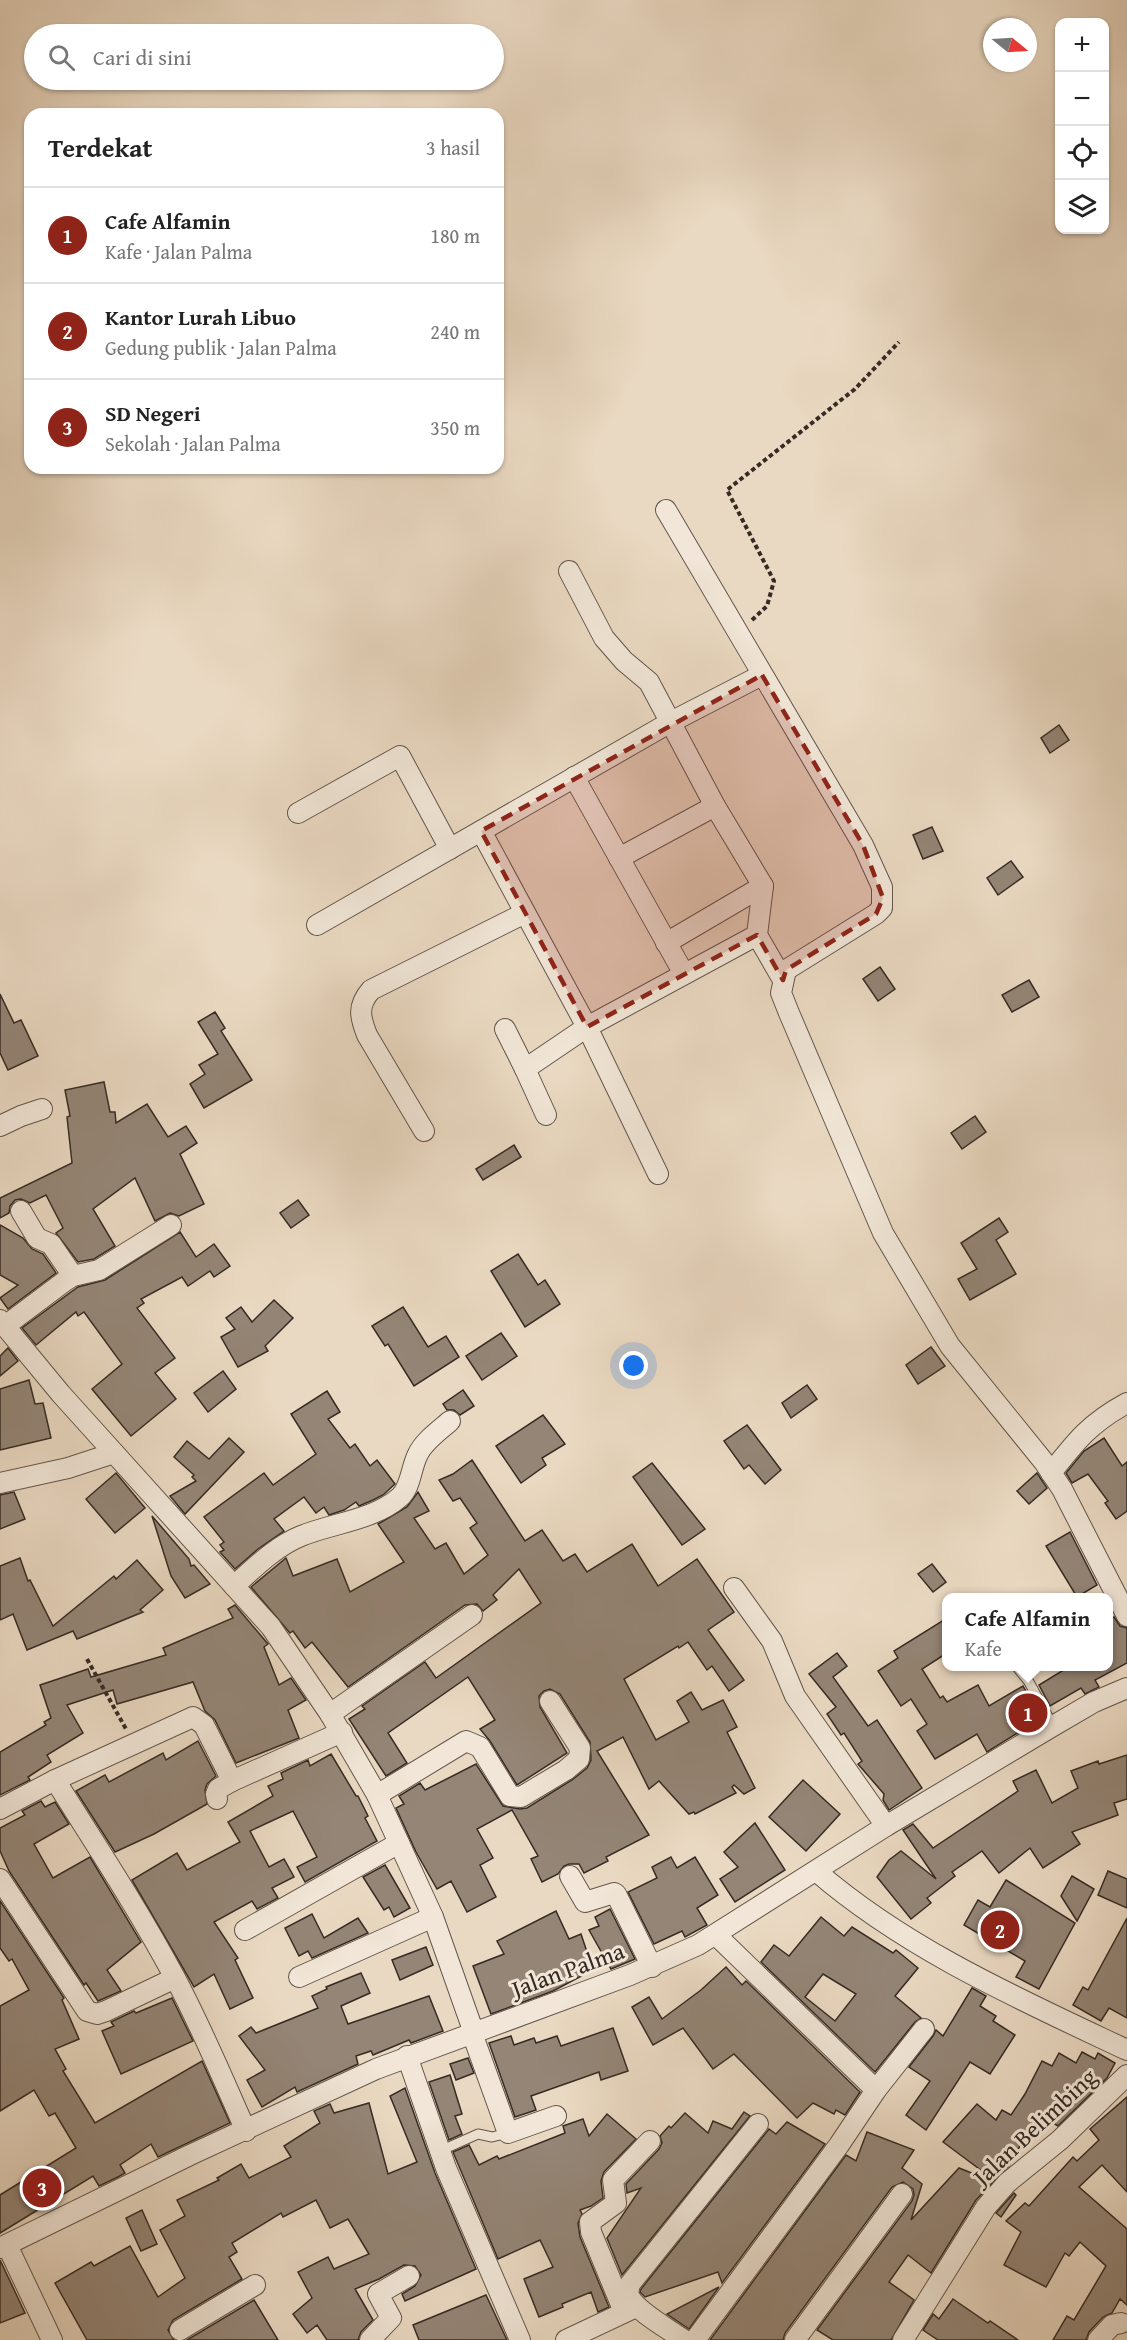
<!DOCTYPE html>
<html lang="id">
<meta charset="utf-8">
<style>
:root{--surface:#fff;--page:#f6f6f6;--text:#222;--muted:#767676;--line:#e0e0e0;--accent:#8f2418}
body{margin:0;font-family:"Gentium Book Plus",serif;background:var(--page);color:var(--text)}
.controls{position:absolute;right:18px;top:18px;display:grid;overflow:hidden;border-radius:12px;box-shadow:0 2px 4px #0004}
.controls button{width:54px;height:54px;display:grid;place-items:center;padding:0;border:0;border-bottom:2px solid var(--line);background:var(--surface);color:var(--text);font:30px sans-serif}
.compass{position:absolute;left:983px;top:18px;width:54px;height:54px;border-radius:50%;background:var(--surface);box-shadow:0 2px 4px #0004;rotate:108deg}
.you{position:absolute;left:634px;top:1366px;width:21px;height:21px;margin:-15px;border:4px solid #fff;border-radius:50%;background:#1a73e8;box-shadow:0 0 0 9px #1a73e833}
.badge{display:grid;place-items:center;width:39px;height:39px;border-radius:50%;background:var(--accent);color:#fff;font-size:20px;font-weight:700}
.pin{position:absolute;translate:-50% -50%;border:3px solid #fff;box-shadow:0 2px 6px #0006}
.popup{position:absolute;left:942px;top:1593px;width:171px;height:78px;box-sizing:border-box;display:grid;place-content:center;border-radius:12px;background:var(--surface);filter:drop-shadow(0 2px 4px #0005);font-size:20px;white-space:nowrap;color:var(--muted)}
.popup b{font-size:22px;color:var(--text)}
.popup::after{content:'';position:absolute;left:50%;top:100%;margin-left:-12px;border:12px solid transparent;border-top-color:var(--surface)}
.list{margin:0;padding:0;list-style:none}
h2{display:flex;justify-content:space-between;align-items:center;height:78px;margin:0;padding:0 24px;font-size:26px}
h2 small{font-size:20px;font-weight:400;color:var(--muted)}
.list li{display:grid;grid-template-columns:39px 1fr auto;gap:18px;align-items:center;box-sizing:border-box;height:96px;padding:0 24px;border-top:2px solid var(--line)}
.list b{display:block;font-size:22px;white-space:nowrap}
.list p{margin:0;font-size:20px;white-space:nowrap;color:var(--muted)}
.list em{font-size:20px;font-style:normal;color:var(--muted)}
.icon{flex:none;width:33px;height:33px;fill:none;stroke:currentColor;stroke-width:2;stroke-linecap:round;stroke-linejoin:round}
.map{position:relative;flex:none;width:1127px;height:2340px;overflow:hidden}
.search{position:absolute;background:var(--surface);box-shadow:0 2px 4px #0004;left:24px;top:24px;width:480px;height:66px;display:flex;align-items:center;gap:15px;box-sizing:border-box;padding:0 21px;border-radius:33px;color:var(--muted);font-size:22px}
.panel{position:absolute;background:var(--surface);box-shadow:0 2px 4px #0004;left:24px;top:108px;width:480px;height:366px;border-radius:18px}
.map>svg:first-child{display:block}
.building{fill:#948576;stroke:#362b24;stroke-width:1.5;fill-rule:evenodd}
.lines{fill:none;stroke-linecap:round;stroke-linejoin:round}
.lane-casing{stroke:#63564c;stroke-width:11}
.street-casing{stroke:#63564c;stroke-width:22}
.path{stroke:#362b24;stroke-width:4;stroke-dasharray:4.5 3;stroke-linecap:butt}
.lane{stroke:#f1e6d7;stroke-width:9}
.street{stroke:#f1e6d7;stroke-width:20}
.marked{fill:#8f2418;fill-opacity:0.2;stroke:#8f2418;stroke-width:4.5;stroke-dasharray:12 8;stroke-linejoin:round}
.labels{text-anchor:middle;stroke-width:6;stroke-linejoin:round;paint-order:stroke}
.street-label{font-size:24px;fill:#362b24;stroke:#f1e6d7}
</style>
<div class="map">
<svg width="1127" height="2340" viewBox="0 0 1127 2340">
<rect width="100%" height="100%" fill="#ead9c2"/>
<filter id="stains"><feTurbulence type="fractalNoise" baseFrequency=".00333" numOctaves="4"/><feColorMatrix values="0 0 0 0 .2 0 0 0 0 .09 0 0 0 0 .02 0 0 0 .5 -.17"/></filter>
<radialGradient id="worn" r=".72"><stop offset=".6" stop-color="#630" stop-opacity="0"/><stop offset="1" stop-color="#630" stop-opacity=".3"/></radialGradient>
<g class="building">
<polygon points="1059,725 1069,740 1050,753 1041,738"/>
<polygon points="932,827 943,851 923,859 913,835"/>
<polygon points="1011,861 1023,877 998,895 987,878"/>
<polygon points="880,967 895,989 878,1001 863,979"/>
<polygon points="1029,980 1039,997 1012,1012 1002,995"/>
<polygon points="0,994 14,1023 21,1020 38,1056 8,1070 0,1053"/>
<polygon points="215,1012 225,1028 221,1031 252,1080 204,1108 190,1084 205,1074 199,1065 218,1054 198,1022"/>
<polygon points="104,1082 110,1112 115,1112 116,1123 147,1104 168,1137 186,1126 197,1143 180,1154 204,1204 179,1216 170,1213 155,1221 135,1178 93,1209 115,1246 94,1259 78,1262 56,1233 63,1228 46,1195 30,1203 21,1199 15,1200 10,1206 9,1213 0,1218 0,1198 72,1163 67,1117 70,1116 65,1090"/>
<polygon points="975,1116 986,1132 962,1149 951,1133"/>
<polygon points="514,1145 521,1157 483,1180 476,1169"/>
<polygon points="298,1200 309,1215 291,1228 280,1213"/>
<polygon points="999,1218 1008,1232 996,1240 1016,1274 970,1300 958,1279 977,1269 961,1243"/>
<polygon points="0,1225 23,1238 32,1249 43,1254 56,1273 8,1309 0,1298 18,1285 0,1275"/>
<polygon points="180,1232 196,1257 214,1244 230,1266 214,1277 210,1271 188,1286 182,1277 141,1299 144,1303 137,1308 175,1358 155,1373 176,1399 131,1436 92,1389 122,1364 84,1312 78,1316 76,1312 36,1345 22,1328 78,1287 105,1280"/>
<polygon points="518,1254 538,1285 545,1280 560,1304 525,1327 491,1271"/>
<polygon points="274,1300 293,1318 265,1346 268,1351 238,1367 221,1337 235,1329 226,1318 241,1307 252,1322"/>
<polygon points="403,1307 428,1347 446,1336 459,1357 414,1386 388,1344 385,1346 372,1326"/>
<polygon points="501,1333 517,1356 482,1380 466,1356"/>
<polygon points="931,1347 945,1366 918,1384 906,1365"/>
<polygon points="8,1348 18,1361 0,1376 0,1356"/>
<polygon points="223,1371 236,1389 208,1412 194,1393"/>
<polygon points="29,1380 35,1404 43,1403 51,1438 0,1450 0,1389"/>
<polygon points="807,1385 817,1399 791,1418 782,1403"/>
<polygon points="463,1390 474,1406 460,1415 454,1410 447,1410 443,1404"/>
<polygon points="327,1391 340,1412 328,1419 350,1448 355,1444 370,1466 377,1460 395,1484 383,1495 373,1500 359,1506 356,1502 344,1510 329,1515 324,1507 316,1513 304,1497 274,1519 284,1531 258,1549 235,1569 220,1552 224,1550 220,1545 224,1542 204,1517 264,1473 273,1485 316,1454 291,1414"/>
<polygon points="543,1415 565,1444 542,1458 546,1465 521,1483 496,1446"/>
<polygon points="747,1425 781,1470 765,1484 749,1465 744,1469 724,1441"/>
<polygon points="229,1438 244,1452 185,1514 170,1496 196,1481 192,1477 194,1475 174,1457 187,1441 209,1459"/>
<polygon points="1104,1438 1122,1466 1127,1462 1127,1511 1116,1519 1105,1503 1108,1501 1088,1474 1072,1483 1066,1473 1084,1451"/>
<polygon points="472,1460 525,1541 542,1530 563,1561 575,1554 587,1572 632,1544 658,1586 697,1559 734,1612 708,1630 744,1680 729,1691 712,1666 707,1670 688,1642 679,1648 678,1646 624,1679 656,1740 689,1722 677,1701 691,1692 702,1710 723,1700 737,1727 727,1732 755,1788 744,1794 734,1785 732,1787 736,1793 695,1814 694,1812 689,1814 659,1781 649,1789 623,1737 597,1751 649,1835 606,1857 608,1861 584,1873 579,1864 569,1864 564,1866 558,1874 542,1882 531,1859 538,1856 512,1810 477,1829 493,1858 480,1865 496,1897 467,1912 451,1881 437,1889 416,1852 396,1808 404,1804 399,1796 420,1783 425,1790 476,1764 503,1806 520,1809 527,1808 572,1780 587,1768 591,1760 590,1742 560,1694 550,1689 544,1691 539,1696 540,1707 567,1753 517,1785 490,1741 480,1729 495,1720 468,1677 388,1733 407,1763 386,1776 349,1719 365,1709 362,1706 425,1662 436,1678 541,1603 519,1569 493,1595 497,1600 483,1611 477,1604 465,1605 348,1687 312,1642 305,1648 293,1631 290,1633 251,1587 286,1558 293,1576 337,1559 350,1592 404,1562 378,1524 407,1507 418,1492 429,1511 414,1518 435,1549 446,1543 464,1574 488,1555 470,1528 477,1523 460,1498 453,1501 439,1480 453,1474"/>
<polygon points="652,1463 705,1529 682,1545 633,1477"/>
<polygon points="116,1473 145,1508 115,1533 86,1499"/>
<polygon points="1037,1473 1047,1488 1029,1504 1017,1491"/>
<polygon points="14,1492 25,1519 0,1529 0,1495"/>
<polygon points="152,1516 189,1559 191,1566 194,1565 210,1584 185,1598 171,1576"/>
<polygon points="1070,1532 1097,1585 1077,1597 1046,1546"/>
<polygon points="20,1558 28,1581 30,1580 53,1626 114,1576 116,1579 137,1560 163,1590 140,1610 143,1612 77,1639 73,1631 27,1650 13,1614 0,1620 0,1566"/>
<polygon points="932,1564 946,1582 933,1592 918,1574"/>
<polygon points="235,1605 268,1644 264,1647 279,1685 291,1678 306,1700 288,1710 299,1738 236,1763 215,1720 205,1711 193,1682 117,1704 113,1690 67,1705 83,1733 47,1755 51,1762 28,1777 30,1780 0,1795 0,1752 46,1725 44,1722 51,1718 40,1685 88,1669 91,1677 166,1655 163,1648 233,1618 228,1609"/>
<polygon points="1114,1617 1120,1626 1127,1628 1127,1663 1095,1680 1099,1687 1085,1694 1081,1688 1050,1706 1039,1685 1070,1666 1109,1666 1109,1619"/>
<polygon points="947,1618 947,1653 922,1669 940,1698 943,1696 947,1702 978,1685 989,1706 1023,1686 1038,1713 1024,1722 1027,1727 987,1752 977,1734 935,1759 917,1731 927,1724 911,1699 901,1706 878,1671 898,1658 894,1651"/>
<polygon points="837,1653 847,1666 833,1677 868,1726 877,1720 922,1788 889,1810 883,1800 884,1794 858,1764 862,1761 844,1733 841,1735 827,1714 836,1707 809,1674"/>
<polygon points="198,1741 216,1776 207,1784 205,1790 207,1804 154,1834 115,1852 76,1791 105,1775 109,1782 163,1753 166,1760"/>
<polygon points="331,1754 356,1796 358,1796 368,1816 365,1818 377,1841 305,1882 297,1867 317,1857 293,1811 250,1831 269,1867 284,1859 294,1877 272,1888 278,1898 257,1909 252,1901 214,1922 238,1958 235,1960 253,1998 230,2009 214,1974 194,1987 132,1880 177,1853 187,1870 240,1842 228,1822 273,1796 268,1786 283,1779 281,1773 308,1760 310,1766"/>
<polygon points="1127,1755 1127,1799 1114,1803 1118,1815 1072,1832 1080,1844 1043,1868 1030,1848 999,1873 982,1851 952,1872 955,1876 927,1898 931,1903 911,1919 877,1877 889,1860 901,1851 936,1879 903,1830 913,1824 933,1848 1018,1791 1013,1781 1036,1770 1052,1803 1078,1788 1071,1771 1098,1761 1099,1764"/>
<polygon points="803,1780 840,1814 806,1851 769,1817"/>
<polygon points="41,1801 45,1807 55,1802 69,1824 34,1844 53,1878 90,1857 141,1942 107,1970 121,1991 98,2001 86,1983 84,1985 9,1871 0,1851 0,1828 25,1815 22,1811"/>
<polygon points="755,1823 785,1870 735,1902 720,1879 738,1867 724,1852"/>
<polygon points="671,1857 677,1868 695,1857 718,1895 697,1908 707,1925 685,1937 682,1931 654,1944 628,1892 657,1878 652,1867"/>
<polygon points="385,1865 410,1908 394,1917 389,1907 384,1910 363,1877"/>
<polygon points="1108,1871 1127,1879 1127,1908 1098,1895"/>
<polygon points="1072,1876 1094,1889 1077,1921 1061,1896"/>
<polygon points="1006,1880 1075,1923 1039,1989 1016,1977 1025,1961 964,1925 978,1900 990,1907"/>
<polygon points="0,1901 64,1998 62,2000 79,2039 55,2049 66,2069 63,2071 95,2123 202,2061 230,2123 158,2157 151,2144 120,2165 125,2173 118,2177 99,2186 93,2176 0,2233 0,2195 76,2148 55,2113 49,2116 34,2090 0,2111 0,2006 29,1990 12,1959 9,1961 0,1948"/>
<polygon points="610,1909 635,1959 611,1969 589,1930 599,1926 595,1917"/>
<polygon points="556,1911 569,1939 581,1934 593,1970 553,1991 491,2014 473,1966 504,1954 497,1941"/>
<polygon points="312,1914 324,1938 358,1918 368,1933 312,1958 308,1951 299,1956 285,1928"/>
<path d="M 821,1917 L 844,1936 L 852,1927 L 893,1953 L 896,1950 L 918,1968 L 895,1996 L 921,2018 L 915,2022 L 875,2072 L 761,1962 L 774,1945 L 789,1956 ZM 823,1974 L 856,1994 L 835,2021 L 805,1997 Z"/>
<polygon points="1127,1918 1127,2018 1109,2008 1101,2021 1073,2005 1083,1987 1088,1990"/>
<polygon points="426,1947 433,1965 400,1980 392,1960"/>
<polygon points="726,1967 742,1985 746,1981 860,2092 845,2115 836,2110 834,2114 813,2103 797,2118 734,2054 713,2069 683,2028 653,2045 632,2007 649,1997 662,2019 701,1990"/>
<polygon points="361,1973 370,1993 341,2006 348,2024 429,1996 443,2031 411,2043 409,2040 373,2055 371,2051 356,2056 358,2064 297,2092 295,2087 262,2107 247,2080 265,2070 239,2036 251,2027 256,2033 318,2008 312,1996 327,1989 326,1987"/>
<polygon points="972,1988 986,1996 980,2006 996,2016 993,2021 1015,2035 990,2074 970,2062 926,2130 906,2115 930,2081 909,2067 933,2036 936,2030 943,2036"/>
<polygon points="172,1998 193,2041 121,2074 102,2031 114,2026 111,2022 134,2011 136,2013"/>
<polygon points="613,2028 628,2071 601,2080 599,2072 531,2096 536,2110 515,2117 489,2043 511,2036 514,2045 534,2038 536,2043 557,2036 561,2046"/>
<polygon points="1082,2052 1095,2059 1098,2053 1115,2063 1107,2078 1058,2126 1041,2115 1036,2124 1033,2122 1009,2166 976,2200 931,2273 908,2255 889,2282 914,2300 891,2340 833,2340 817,2330 912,2201 914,2195 913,2189 903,2182 892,2187 785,2333 783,2340 710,2340 846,2155 856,2161 867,2132 914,2150 902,2168 922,2184 911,2220 959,2168 989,2180 990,2177 943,2142 977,2104 996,2120 1002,2110 1011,2115 1025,2094 1042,2061 1052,2066 1059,2053 1076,2063"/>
<polygon points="468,2058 474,2073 456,2080 450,2064"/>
<polygon points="450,2075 462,2114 455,2116 462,2134 449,2140 429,2082"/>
<polygon points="405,2088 435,2173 476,2269 405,2301 402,2294 415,2286 421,2275 415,2266 404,2265 379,2279 355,2289 373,2320 361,2332 358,2340 327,2340 317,2325 307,2333 293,2314 312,2298 298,2272 328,2257 334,2269 369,2254 348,2219 330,2228 316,2200 283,2217 281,2213 232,2243 237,2252 229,2257 242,2279 173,2320 168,2330 174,2340 87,2340 55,2283 91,2262 94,2266 130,2246 158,2297 185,2278 160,2230 185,2216 177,2200 219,2180 217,2178 241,2164 249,2178 291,2157 284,2146 320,2123 314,2111 330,2104 334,2113 369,2103 388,2174 417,2162 390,2096"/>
<polygon points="1127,2097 1127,2192 1102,2165 1079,2187 1127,2229 1127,2305 1120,2299 1112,2313 1103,2317 1089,2332 1086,2340 1053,2340 1067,2316 1074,2320 1106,2266 1080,2242 1069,2256 1065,2253 1046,2287 1004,2265 1021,2232 1006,2221 1025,2203 1029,2206 1073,2157 1077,2161 1099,2140 1090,2129"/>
<polygon points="744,2112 750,2116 622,2275 607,2238 641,2188 627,2193 626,2184 659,2149 662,2143 660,2136 669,2126 671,2128 685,2113 708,2133 713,2121 732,2129"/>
<polygon points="607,2114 636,2139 604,2172 601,2181 603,2198 591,2206 580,2210 582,2214 578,2223 580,2237 609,2307 598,2312 591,2292 562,2304 563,2307 539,2317 524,2279 553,2267 540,2240 498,2259 453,2152 469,2145 479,2165 497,2156 499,2159 565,2133 563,2126 583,2119 589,2136"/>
<polygon points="787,2122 825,2144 722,2283 718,2272 645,2297 640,2292 641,2289 769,2129 776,2134"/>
<polygon points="1014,2193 1016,2195 1001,2217 996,2213"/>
<polygon points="142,2210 157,2244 141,2251 126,2218"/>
<polygon points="0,2260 25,2313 0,2323"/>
<polygon points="719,2287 689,2329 667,2314"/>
<polygon points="486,2295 507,2340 419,2340 413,2325"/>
<polygon points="953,2299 988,2323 990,2321 1018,2340 938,2340 923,2330 933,2314 939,2319"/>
<polygon points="254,2300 278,2340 187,2340"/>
</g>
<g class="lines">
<defs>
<g id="lane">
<polyline points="1016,1666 1029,1682 1053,1726"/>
<polyline points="440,2151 478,2134 492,2137 508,2133"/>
</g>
<g id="street">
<polyline points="666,510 863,845 882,887 882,908 876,914 786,970 781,993 789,1013 883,1233 950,1346 1044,1462 1062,1489 1127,1616"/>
<polyline points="569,571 604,638 624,661 649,682 715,806 763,886 757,935 783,980"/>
<polyline points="574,777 684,974"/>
<polyline points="298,813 400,756 450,849"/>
<polyline points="481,831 587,1027 658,1174"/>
<polyline points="619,858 715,806"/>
<polyline points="317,925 669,723 762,675"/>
<polyline points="666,943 763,886"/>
<polyline points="505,1029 525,1069"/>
<polyline points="546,1115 525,1069 587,1027 757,935"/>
<polyline points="0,1126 21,1116 42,1109"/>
<path d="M 424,1131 L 367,1035 C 360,1017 357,1006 371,990 L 525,913"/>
<polyline points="21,1211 37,1238 51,1244 73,1276"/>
<polyline points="0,1320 61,1394 271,1627 330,1714 377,1795 433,1917 474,2033"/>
<polyline points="5,1326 65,1281 73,1276 99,1270 171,1225"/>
<path d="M 1051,1473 C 1076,1441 1090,1423 1127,1403"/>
<polyline points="0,1483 68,1468 114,1453"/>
<path d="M 234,1586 C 254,1568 276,1546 301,1536 C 333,1523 374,1520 400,1497 C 411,1487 411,1467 418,1454 C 424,1441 439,1431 450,1421"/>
<polyline points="734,1588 772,1641 795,1696 886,1826"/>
<polyline points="330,1714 472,1615"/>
<path d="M 55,1780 C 96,1845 138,1909 174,1976 C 201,2026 223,2079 246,2131"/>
<polyline points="377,1795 466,1741 480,1747 510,1796 521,1797 566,1770 579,1759 580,1748 550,1701"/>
<polyline points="217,1799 216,1794 218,1789 232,1781"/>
<polyline points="0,1809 55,1780 193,1717 204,1725 232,1781 342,1732"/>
<path d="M 816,1871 C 906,1949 1019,1999 1127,2050"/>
<polyline points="570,1876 585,1902 614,1893 616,1894 652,1967"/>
<polyline points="0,1879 87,2011 97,2014 106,2011 175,1978"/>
<polyline points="245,1930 399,1843"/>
<polyline points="716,1935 876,2090"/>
<polyline points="299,1977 433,1917"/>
<polyline points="472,2033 508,2133 556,2116"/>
<polyline points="407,2056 446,2168 520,2340"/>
<polyline points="7,2245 52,2340"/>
<polyline points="0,2248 190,2155 376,2069 630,1975 698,1945 886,1826 1053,1726 1094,1702 1127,1688"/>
<polyline points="624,2312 591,2232 590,2222 616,2203 613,2180 650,2141"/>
<polyline points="180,2330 255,2285"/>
<polyline points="370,2340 391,2318 378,2294 409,2276"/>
<polyline points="566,2340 636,2307"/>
<path d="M 684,2340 C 669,2329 639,2313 630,2298 C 627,2293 629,2289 630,2284 L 758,2124"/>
<polyline points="695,2340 839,2145 876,2090 924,2029"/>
<polyline points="795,2340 902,2194"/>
<polyline points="903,2340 986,2207 1007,2183 1060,2140 1127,2075"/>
<polyline points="1098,2340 1112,2325 1121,2323"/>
</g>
</defs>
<use href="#lane" class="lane-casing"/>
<use href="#street" class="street-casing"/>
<g class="path">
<polyline points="752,620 767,606 774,581 727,490 855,389 899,342"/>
<polyline points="87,1659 126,1729"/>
</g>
<use href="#lane" class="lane"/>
<use href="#street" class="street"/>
</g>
<path class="marked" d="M 762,675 L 863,845 L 883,898 L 876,914 L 786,970 L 783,980 L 757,935 L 587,1027 L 481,831 Z"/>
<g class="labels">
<g class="street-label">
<text transform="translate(568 1970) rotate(-20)" y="8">Jalan Palma</text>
<text transform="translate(1035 2127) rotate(-43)" y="8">Jalan Belimbing</text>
</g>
</g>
<rect width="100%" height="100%" filter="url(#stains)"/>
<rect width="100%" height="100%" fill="url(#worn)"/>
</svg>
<div class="controls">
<button>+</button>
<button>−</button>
<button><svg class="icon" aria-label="locate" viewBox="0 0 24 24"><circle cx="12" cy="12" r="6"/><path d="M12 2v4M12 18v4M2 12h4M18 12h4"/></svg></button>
<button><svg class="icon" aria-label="layers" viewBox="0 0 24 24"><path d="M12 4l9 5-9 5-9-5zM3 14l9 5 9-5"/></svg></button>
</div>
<svg class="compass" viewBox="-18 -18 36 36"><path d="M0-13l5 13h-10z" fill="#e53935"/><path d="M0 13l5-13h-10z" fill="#767676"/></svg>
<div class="you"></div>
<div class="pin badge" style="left:1028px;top:1713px">1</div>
<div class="popup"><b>Cafe Alfamin</b>Kafe</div>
<div class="pin badge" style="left:1000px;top:1930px">2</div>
<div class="pin badge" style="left:42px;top:2188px">3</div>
<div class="search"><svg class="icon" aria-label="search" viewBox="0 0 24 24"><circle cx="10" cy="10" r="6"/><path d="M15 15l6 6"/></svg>Cari di sini</div>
<section class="panel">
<h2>Terdekat<small>3 hasil</small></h2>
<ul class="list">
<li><span class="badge">1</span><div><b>Cafe Alfamin</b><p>Kafe · Jalan Palma</p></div><em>180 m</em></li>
<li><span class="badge">2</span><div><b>Kantor Lurah Libuo</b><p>Gedung publik · Jalan Palma</p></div><em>240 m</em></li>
<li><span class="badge">3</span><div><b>SD Negeri</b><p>Sekolah · Jalan Palma</p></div><em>350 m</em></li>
</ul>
</section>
</div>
